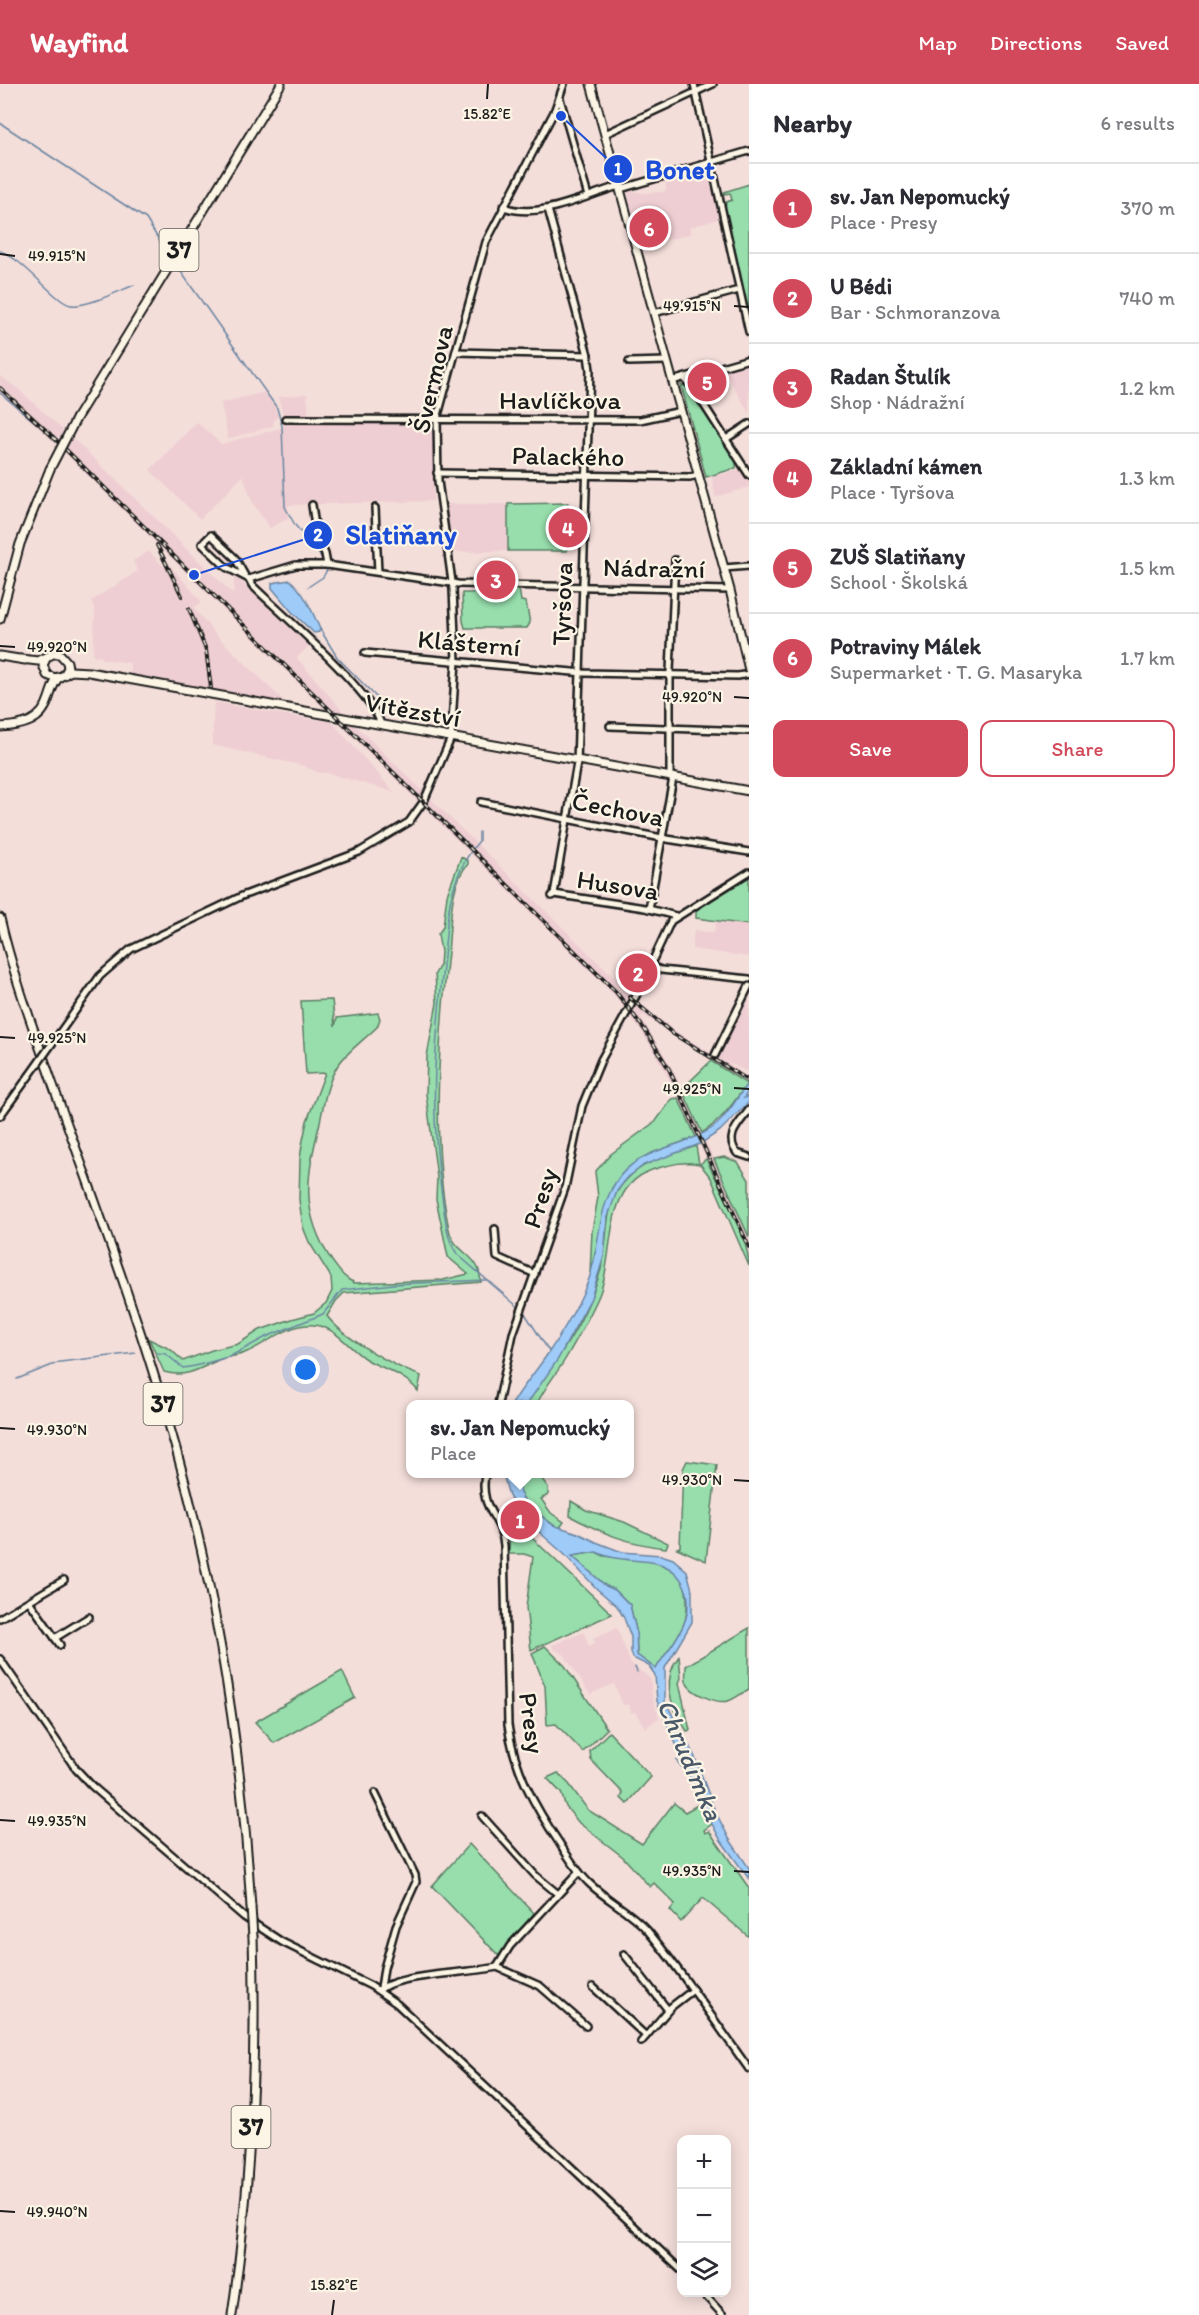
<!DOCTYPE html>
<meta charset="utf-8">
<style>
:root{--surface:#fff;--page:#f2f2f3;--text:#2b2b33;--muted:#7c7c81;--line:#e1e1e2;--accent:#d1495b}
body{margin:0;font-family:Itim,sans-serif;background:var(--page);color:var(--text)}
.controls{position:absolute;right:18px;bottom:18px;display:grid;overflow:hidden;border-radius:12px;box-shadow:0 3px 15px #0003}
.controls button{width:54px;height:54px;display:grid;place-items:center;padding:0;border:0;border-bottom:2px solid var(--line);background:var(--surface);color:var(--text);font:30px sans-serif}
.you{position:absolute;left:306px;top:1286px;width:21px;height:21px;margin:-15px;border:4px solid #fff;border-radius:50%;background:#1a73e8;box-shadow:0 0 0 9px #1a73e833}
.badge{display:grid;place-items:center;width:39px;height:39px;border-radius:50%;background:var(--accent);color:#fff;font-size:20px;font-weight:700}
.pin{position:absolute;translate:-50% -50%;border:3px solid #fff;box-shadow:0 2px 6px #0006}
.popup{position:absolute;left:406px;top:1316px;width:228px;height:78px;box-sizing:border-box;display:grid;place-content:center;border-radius:12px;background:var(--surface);filter:drop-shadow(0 2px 4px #0005);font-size:20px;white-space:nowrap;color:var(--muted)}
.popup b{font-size:22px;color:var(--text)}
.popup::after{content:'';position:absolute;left:50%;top:100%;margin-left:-12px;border:12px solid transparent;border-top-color:var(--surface)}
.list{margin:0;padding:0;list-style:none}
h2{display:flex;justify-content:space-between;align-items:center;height:78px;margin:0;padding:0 24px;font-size:26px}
h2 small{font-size:20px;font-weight:400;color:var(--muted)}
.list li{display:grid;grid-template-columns:39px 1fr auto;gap:18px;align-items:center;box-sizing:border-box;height:90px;padding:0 24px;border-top:2px solid var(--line)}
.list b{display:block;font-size:22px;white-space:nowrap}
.list p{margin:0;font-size:20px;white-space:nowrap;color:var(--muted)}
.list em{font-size:20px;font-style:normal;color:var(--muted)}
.actions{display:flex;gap:12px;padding:18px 24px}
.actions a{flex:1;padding:14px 0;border:2px solid var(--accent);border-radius:12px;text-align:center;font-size:21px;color:var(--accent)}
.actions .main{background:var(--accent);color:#fff}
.icon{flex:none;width:33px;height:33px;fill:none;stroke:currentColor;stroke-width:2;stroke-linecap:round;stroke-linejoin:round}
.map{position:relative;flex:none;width:749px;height:2231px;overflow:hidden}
header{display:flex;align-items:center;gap:36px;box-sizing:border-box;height:84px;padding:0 30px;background:var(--accent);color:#fff}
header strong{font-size:28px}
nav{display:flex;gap:33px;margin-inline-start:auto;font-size:21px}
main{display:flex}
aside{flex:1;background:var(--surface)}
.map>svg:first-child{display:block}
.built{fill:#eeced2}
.green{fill:#97deac;stroke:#5a7d64;stroke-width:1.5}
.water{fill:#9fcbf9;stroke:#6b85a1;stroke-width:1.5;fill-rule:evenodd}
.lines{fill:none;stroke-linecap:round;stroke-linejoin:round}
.stream{stroke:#6b85a1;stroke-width:1.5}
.minor-casing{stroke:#1c1c1c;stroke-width:10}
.major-casing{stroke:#1c1c1c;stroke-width:11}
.minor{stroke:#fcf5e5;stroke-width:5}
.major{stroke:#fcf5e5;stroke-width:7}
.rail-casing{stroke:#1c1c1c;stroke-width:4}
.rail{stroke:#fcf5e5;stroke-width:1.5;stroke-dasharray:4.5;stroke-linecap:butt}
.minor-bridge-casing{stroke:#1c1c1c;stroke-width:10;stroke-linecap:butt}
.major-bridge-casing{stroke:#1c1c1c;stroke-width:11;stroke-linecap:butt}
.minor-bridge{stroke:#fcf5e5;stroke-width:5}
.major-bridge{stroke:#fcf5e5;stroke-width:7}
.ticks{fill:none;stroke:#1c1c1c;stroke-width:2}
.labels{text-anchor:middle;stroke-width:4.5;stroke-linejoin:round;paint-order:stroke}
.shield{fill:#fcf5e5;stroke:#5f5d58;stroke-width:1.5}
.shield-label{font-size:24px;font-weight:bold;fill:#1c1c1c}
.street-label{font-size:26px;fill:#1c1c1c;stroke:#fcf5e5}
.water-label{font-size:27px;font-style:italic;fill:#4a5969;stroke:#fcf5e5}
.ticks-label{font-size:15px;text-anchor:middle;fill:#1c1c1c;stroke:#fcf5e5;stroke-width:4.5;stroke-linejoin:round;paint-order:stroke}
.leader{fill:none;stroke:#1d4ed8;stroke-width:2}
.callout-dot{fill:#1d4ed8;stroke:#fcf5e5;stroke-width:2}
.mark-label{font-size:18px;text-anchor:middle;font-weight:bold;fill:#fff}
.callout-label{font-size:27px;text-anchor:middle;font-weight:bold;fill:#1d4ed8;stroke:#fcf5e5;stroke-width:4.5;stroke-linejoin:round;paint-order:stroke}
</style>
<header>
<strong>Wayfind</strong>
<nav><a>Map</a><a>Directions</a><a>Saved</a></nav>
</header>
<main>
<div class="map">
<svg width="749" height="2231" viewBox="0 0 749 2231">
<rect width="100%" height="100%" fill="#f4deda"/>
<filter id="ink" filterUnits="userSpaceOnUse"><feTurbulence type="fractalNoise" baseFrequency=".0167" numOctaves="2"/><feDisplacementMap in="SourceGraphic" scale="12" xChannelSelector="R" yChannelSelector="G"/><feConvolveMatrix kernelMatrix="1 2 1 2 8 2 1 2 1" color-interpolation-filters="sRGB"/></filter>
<g filter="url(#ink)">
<g class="built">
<polygon points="708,83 719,135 690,143 690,150 655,159 654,157 661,155 663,150 657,129 634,134 627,106 642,109 663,108 666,106 666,99 652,99"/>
<polygon points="749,278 749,329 728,293 701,310 691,295"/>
<polygon points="0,292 18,305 84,365 232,509 234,507 234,494 239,495 309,562 297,574 352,638 642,921 674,946 717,973 749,914 749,986 745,987 721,975 749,993 749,1001 643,931 641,933 672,984 745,1142 749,1153 749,1173 738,1144 665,987 642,948 613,910 48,352 0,309"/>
<polygon points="265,308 276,325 279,333 275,334 273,342 228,355 221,319"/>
<polygon points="307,310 309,333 284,333 278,313"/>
<polygon points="285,337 434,338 433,417 288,421 288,434 270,444 253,420 243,392 200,435 150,386 197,338 221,360 284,343"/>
<polygon points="741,385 749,397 749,403 715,413 712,393"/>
<polygon points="446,420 508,420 508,467 452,468"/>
<polygon points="149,467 162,481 168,479 202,518 194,524 216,551 287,620 130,591 130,579 102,575 102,573 93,571 95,526 91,517 138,487 133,477"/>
<polygon points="214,618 315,636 331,637 394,708 327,689 319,689 304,682 212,661"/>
<polygon points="716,837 749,841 749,873 692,865 694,846 714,849"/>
<polygon points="617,1544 631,1580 651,1595 652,1612 659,1634 645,1644 635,1628 631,1629 629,1621 623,1621 614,1600 590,1610 566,1574 565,1571 554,1565 552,1561 584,1548 589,1563 595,1560 593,1554 595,1553"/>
</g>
<g class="green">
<polygon points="749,100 749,234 725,125 726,118 732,116 730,109 724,110 724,108"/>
<polygon points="681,301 691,304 736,375 736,384 706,393"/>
<polygon points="568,419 567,467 508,467 508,420"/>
<polygon points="508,505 519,505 521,517 526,518 530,539 527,544 465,544 463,537 462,509 508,509"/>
<path d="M 461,773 L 468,777 L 468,780 C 449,800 451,842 448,868 C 439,956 431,1058 449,1145 C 453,1166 471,1168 478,1184 C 480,1188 480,1194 481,1198 L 344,1209 L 336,1217 L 327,1232 C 343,1254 395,1283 421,1292 L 418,1307 C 406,1291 384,1285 367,1276 C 352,1267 339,1248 323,1243 C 296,1233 270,1258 247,1268 C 237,1273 225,1272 216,1277 C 198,1286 184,1294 164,1288 L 149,1255 L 170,1265 L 183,1277 L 212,1266 L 238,1260 L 260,1246 L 292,1235 L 314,1229 L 326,1219 L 332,1207 L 331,1193 L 309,1158 L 303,1143 L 299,1116 L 300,1075 L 302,1061 L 307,1037 L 325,989 L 306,990 L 301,917 L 332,916 L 335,942 L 337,934 L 378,929 L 380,935 L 377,943 C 365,955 348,967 338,981 C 327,998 324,1019 320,1038 C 307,1092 299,1127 332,1177 C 339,1186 344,1195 355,1199 L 443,1196 L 468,1190 L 448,1173 L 436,1115 L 437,1093 L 426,1010 L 427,972 L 437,919 L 435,890 L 440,881 L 441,868 L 438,850 L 443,843 L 447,811 Z"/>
<polygon points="749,793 749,841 696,834 696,826"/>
<path d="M 711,977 L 747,1000 C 733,1019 723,1036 702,1049 L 682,1005 Z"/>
<polygon points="678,1014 696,1053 652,1069 638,1076 622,1090 612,1104 590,1189 592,1147 598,1113 595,1088 611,1070 656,1037 672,1015"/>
<path d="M 696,1062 L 699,1080 C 684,1077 672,1080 658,1084 C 601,1099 616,1167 600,1209 C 591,1231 578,1253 566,1274 C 557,1289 544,1304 537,1320 L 527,1320 C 534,1304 548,1290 557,1275 C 575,1249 592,1216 601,1185 C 610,1153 601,1121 627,1095 C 644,1076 672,1071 696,1062 Z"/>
<polygon points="724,1073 738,1078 749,1096 749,1153 714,1075"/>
<path d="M 706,1075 C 719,1102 749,1154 749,1182 L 711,1094 L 700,1080 Z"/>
<polygon points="687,1377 717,1381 706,1477 677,1464 680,1463 683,1385"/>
<polygon points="517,1390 538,1390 548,1403 548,1411 541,1415 551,1429 564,1438 559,1445 527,1421 520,1409"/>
<path d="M 571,1417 L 586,1426 L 624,1438 L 668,1459 L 666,1464 C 628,1460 602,1449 570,1432 Z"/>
<polygon points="519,1444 530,1452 612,1530 531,1566 526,1523 533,1473 524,1470 509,1470 510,1445"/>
<path d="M 596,1468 L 604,1472 C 637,1476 688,1472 687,1519 C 687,1525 687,1531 685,1537 C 679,1555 665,1569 656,1585 L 637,1571 L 636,1546 L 630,1521 L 615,1506 L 606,1502 L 572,1472 Z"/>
<path d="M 749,1544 L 749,1605 C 742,1609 735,1615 728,1617 C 717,1620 689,1609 686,1597 C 685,1593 686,1587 686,1582 Z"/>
<polygon points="545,1562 565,1582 607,1645 583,1668 556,1640 547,1641 545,1602 532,1569"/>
<path d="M 679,1572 L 681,1594 L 679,1599 L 690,1646 L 687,1647 C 671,1624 661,1596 679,1572 Z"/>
<polygon points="342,1587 355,1614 274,1659 255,1638"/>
<polygon points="609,1648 651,1693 627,1720 621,1714 623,1709 591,1676 590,1667"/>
<polygon points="558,1689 569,1700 588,1726 642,1760 674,1719 685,1728 701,1719 712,1740 704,1746 705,1749 709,1747 749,1804 749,1853 703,1814 681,1838 670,1826 675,1820 654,1799 650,1803 623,1773 579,1739 566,1723 561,1709 547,1694"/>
<polygon points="469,1760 534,1829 499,1872 432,1802"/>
</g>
<g class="water">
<path d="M 290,496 C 305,509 312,527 320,545 L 319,548 L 314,549 L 292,528 L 272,504 L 272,499 Z"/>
<path d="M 749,997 L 749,1005 L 744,1014 L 749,1012 L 749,1018 L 720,1047 L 700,1060 L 644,1081 L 627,1094 L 617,1107 L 607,1135 L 604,1172 L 591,1214 L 558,1275 L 527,1320 L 512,1320 C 523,1302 537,1286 549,1268 C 563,1247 577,1224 587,1200 C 602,1164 594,1126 620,1092 C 644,1062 687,1064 716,1041 C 730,1029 738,1012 749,997 Z"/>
<path d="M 503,1390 L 517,1390 L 520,1409 L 527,1421 L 553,1441 L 578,1449 L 596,1458 L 622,1468 L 661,1471 L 673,1475 L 687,1487 L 692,1506 L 692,1538 L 665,1584 L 665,1617 L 694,1671 L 715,1727 L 730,1756 L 749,1784 L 749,1795 L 720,1755 L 701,1719 L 694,1698 L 676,1676 L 689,1689 L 657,1617 L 655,1591 L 649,1582 L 633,1574 L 631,1568 L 631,1553 L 624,1534 L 617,1522 L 597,1505 L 564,1470 L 521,1432 L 509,1412 ZM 596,1468 C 615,1477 632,1475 651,1478 C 680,1482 695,1509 685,1537 C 679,1555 665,1569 656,1585 L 637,1571 L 636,1546 L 630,1521 L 615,1506 L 606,1502 L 572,1472 Z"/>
</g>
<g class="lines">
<g class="stream">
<polyline points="0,39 146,135 167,169"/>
<path d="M 0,167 C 24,175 56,219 71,221 C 87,223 119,207 134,201"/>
<polyline points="179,185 277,324 282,342 285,423 295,441 323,475"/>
<polyline points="0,309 36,339"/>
<polyline points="308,503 323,493 328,484"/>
<polyline points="320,545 337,573 382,619"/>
<path d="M 479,748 L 479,757 C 459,780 450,809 447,839 C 443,887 437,936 435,985 C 433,1033 437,1080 444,1127 C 447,1144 447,1155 457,1170 L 517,1222"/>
<polyline points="524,1228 549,1267"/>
<polyline points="158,1269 166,1270 183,1284 195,1282 229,1273 266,1253 323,1230 342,1206 394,1200 486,1196"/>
<polyline points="17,1295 60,1278 136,1269"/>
<polyline points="635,1583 637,1588"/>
</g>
<defs>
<g id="minor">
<polyline points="694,0 749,248"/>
<polyline points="560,15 588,112"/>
<polyline points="605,50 713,0"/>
<polyline points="620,105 749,67"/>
<path d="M 503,123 C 541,136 583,112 619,102"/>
<polyline points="548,125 588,271 590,286 577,679 554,810 552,812"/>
<polyline points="654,229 739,206"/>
<polyline points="456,268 588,271"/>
<polyline points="629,278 667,277"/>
<polyline points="684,294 695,307 749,391"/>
<polyline points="672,297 749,275"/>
<polyline points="285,335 640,336 681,327"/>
<polyline points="726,355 749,340"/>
<polyline points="437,389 690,393 698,391"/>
<polyline points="312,421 316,449 325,470 327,481"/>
<polyline points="375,424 378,488"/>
<polyline points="724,484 749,482"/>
<polyline points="245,492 235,474 211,451 202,460 226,483 249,495 296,481 327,481 458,500 730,506"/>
<path d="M 249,495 L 252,501 C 279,528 374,609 381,641"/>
<polyline points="365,569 584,589 738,592 749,590"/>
<polyline points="610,642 749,647"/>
<polyline points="670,694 670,587 675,476"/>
<polyline points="481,718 667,755 749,768"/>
<polyline points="554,810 645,824 676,832"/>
<polyline points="649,825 673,694"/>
<polyline points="650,882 661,886 749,895"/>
<polyline points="56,954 100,892 131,865 242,812 359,768 409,738 424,717 451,654 456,577 453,505 438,397 437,335 486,158 554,28 564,0"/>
<polyline points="715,971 749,902"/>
<path d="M 749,1026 C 739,1040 724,1052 737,1069 L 749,1073"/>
<polyline points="0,1032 29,992"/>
<polyline points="495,1145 497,1173 535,1190"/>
<polyline points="498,1320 513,1250 565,1104 582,1022 601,976 637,910 671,837 749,788"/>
<path d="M 485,1390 C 479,1427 501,1431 504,1461 L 508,1641 C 514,1686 535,1723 560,1760 C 569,1774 578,1789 590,1800 C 608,1817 630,1827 647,1846 C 684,1890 715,1938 749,1985"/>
<polyline points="29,1517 60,1561"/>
<polyline points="0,1534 64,1496"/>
<polyline points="55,1554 89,1533"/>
<polyline points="0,1575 76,1685 92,1702 244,1833 282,1858 371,1902 397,1920 682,2187"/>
<polyline points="375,1709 415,1791 416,1798 396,1842 384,1884 381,1904"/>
<polyline points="482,1732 535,1791 558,1810"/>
<polyline points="624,1870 668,1926"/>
<polyline points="497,1883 540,1902 586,1942"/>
<polyline points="593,1903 646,1952"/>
<path d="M 379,1907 C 393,1890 473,1889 497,1883 L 510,1862 L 579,1788"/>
<polyline points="641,1958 671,1923 693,1906"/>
<polyline points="702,2208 723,2231"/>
</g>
<g id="major">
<polyline points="591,0 730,506 749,586"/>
<polyline points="77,333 281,0"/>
<polyline points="0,535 20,460 50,385"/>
<polyline points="0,572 25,576"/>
<polyline points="21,575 38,577 53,570 60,570 67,578 68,584 64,591 55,594 47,591 43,581 47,573"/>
<polyline points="64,591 71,587 89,588 749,707"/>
<path d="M 0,643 C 22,642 42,638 49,614 C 52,606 53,598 60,593"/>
<path d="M 0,834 C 13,891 34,946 53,1001 C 87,1096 123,1191 153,1288 C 209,1462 240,1641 251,1823"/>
<path d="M 232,2231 C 250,2106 257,1980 253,1853"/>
</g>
</defs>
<use href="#minor" class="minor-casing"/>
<use href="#major" class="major-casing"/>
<use href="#minor" class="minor"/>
<use href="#major" class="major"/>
<defs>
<g id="rail">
<polyline points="0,304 50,350 616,908 645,946 669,985 749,1163"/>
<polyline points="157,461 182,512"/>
<polyline points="189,525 206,566 211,604"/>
<polyline points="629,913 672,949 749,997"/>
</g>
</defs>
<use href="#rail" class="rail-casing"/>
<use href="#rail" class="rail"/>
<defs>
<polyline id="minor-bridge" points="29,992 56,954"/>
<g id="major-bridge">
<polyline points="50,385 77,333"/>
<polyline points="251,1823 253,1853"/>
</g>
</defs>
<use href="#minor-bridge" class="minor-bridge-casing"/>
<use href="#major-bridge" class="major-bridge-casing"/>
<use href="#minor-bridge" class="minor-bridge"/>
<use href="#major-bridge" class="major-bridge"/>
</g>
</g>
<path class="ticks" d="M 487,15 L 488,0M 0,170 L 15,172M 734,222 L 749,223M 0,562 L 15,563M 734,613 L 749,614M 0,953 L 15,954M 734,1004 L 749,1005M 0,1344 L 15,1345M 734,1396 L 749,1397M 0,1736 L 15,1737M 734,1787 L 749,1788M 0,2127 L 15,2128M 332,2231 L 334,2216"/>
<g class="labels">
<g class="shield">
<rect x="159.5" y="145" width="39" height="42" rx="4.5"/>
<rect x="143.5" y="1299" width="39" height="42" rx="4.5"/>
<rect x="231.5" y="2022" width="39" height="42" rx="4.5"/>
</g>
<g class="shield-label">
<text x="179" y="174">37</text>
<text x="163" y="1328">37</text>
<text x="251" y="2051">37</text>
</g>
<g class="street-label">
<text transform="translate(432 295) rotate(-77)" y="9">Švermova</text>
<text x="560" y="325">Havlíčkova</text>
<text transform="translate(568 372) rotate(1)" y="9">Palackého</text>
<text transform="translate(654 484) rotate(1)" y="9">Nádražní</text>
<text transform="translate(562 520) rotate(-88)" y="9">Tyršova</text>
<text transform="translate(469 559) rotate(5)" y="9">Klášterní</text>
<text transform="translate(413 626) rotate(10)" y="9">Vítězství</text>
<text transform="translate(618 725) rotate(11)" y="9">Čechova</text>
<text transform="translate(618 801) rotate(9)" y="9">Husova</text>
<text transform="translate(540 1114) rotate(-72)" y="9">Presy</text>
<text transform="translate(532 1639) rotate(82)" y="9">Presy</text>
</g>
<g class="water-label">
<text transform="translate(690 1676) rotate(67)" y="9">Chrudimka</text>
</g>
</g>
<g class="ticks-label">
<text x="487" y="35">15.82°E</text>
<text x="57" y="177">49.915°N</text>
<text x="692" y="227">49.915°N</text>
<text x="57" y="568">49.920°N</text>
<text x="692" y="618">49.920°N</text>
<text x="57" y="959">49.925°N</text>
<text x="692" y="1010">49.925°N</text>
<text x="57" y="1351">49.930°N</text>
<text x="692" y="1401">49.930°N</text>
<text x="57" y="1742">49.935°N</text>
<text x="692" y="1792">49.935°N</text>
<text x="57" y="2133">49.940°N</text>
<text x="334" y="2206">15.82°E</text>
</g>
<path class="leader" d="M561 32L618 85M194 491L318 451"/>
<g class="callout-dot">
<circle cx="561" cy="32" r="6"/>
<circle cx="194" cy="491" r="6"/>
<circle cx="618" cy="85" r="15"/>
<circle cx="318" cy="451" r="15"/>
</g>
<g class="mark-label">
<text x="618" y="91">1</text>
<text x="318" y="457">2</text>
</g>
<g class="callout-label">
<text x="680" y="95">Bonet</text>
<text x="401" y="460">Slatiňany</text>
</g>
</svg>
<div class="controls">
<button>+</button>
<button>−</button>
<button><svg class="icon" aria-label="layers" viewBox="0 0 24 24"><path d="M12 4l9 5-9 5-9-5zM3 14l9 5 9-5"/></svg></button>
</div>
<div class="you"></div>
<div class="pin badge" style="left:520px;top:1436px">1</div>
<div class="popup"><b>sv. Jan Nepomucký</b>Place</div>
<div class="pin badge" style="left:638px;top:889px">2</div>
<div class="pin badge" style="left:496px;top:496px">3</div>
<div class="pin badge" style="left:568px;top:444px">4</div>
<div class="pin badge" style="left:707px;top:298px">5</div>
<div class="pin badge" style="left:649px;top:144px">6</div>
</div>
<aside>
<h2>Nearby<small>6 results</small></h2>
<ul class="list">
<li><span class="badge">1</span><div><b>sv. Jan Nepomucký</b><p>Place · Presy</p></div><em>370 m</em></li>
<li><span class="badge">2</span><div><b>U Bédi</b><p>Bar · Schmoranzova</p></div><em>740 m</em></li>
<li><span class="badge">3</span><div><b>Radan Štulík</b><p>Shop · Nádražní</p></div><em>1.2 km</em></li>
<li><span class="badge">4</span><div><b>Základní kámen</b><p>Place · Tyršova</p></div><em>1.3 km</em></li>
<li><span class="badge">5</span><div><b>ZUŠ Slatiňany</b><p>School · Školská</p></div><em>1.5 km</em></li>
<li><span class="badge">6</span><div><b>Potraviny Málek</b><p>Supermarket · T. G. Masaryka</p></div><em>1.7 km</em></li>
</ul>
<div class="actions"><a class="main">Save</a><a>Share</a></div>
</aside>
</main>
